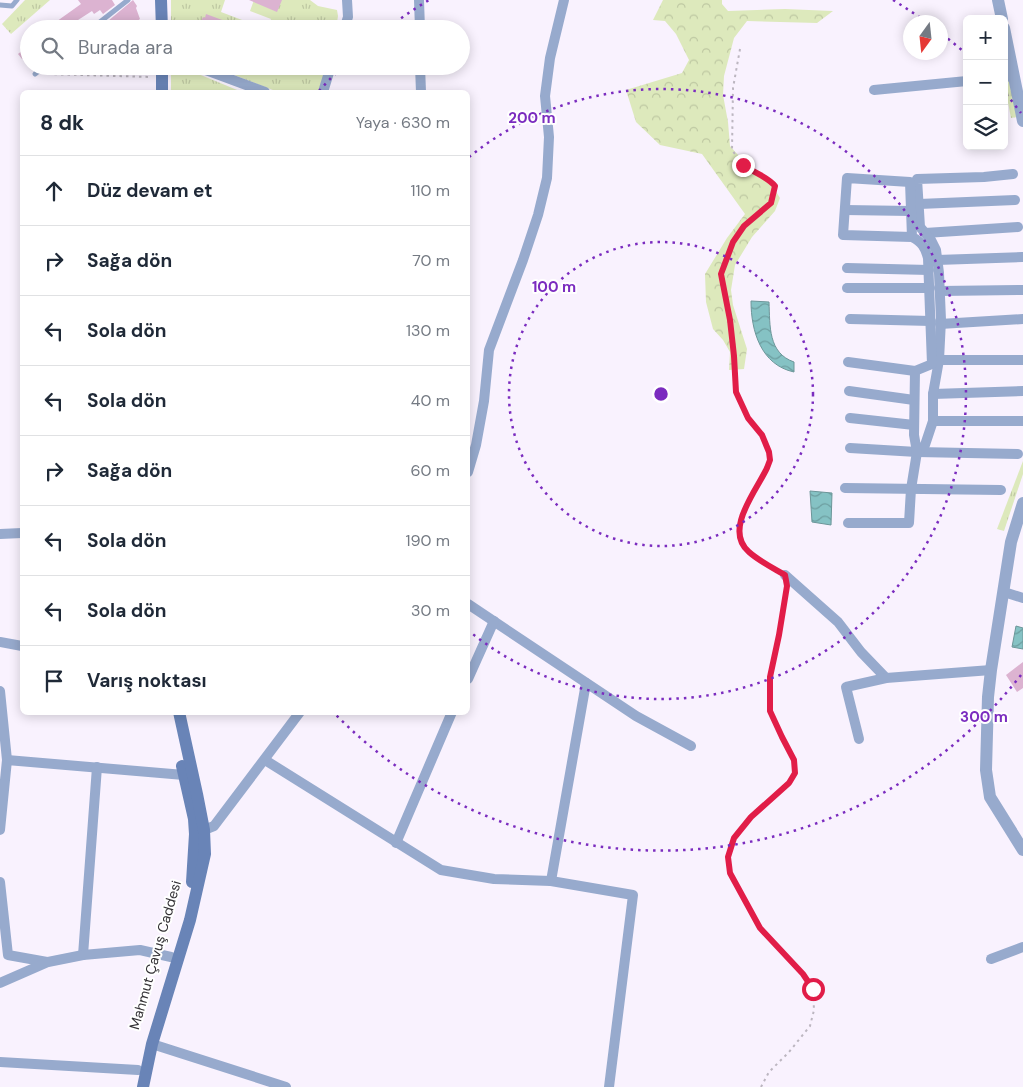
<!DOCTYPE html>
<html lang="tr">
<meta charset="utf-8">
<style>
:root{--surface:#fff;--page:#f2f2f3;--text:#1f2937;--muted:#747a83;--line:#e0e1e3}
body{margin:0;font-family:"DM Sans",sans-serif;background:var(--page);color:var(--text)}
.controls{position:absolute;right:15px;top:15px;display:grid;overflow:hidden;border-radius:8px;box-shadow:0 2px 12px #0003}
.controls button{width:45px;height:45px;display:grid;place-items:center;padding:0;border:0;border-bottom:1px solid var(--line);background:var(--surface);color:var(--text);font:25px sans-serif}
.compass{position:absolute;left:903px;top:15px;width:45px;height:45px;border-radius:50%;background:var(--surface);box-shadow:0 2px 12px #0003;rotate:195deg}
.stop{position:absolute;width:15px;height:15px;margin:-11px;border:4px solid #e11d48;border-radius:50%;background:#fff}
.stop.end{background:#e11d48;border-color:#fff;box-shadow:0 1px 5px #0008}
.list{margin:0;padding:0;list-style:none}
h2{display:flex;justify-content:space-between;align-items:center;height:65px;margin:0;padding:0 20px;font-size:21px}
h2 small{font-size:16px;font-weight:400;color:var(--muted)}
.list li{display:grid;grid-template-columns:32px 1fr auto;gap:15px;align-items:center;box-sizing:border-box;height:70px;padding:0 20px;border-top:1px solid var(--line)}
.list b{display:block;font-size:19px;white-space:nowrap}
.list em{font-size:16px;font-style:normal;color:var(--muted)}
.icon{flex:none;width:28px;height:28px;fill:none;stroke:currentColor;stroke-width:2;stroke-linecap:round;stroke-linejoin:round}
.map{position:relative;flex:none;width:1023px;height:1087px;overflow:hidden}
.search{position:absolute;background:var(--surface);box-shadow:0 2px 12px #0003;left:20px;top:20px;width:450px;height:55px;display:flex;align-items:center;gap:12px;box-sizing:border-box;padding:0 18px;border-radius:28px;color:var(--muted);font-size:19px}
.panel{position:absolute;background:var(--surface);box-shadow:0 2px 12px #0003;left:20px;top:90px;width:450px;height:625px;border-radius:8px}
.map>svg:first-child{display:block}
.grass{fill:url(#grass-tufts)}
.forest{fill:url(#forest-crowns)}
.water{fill:url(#water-waves);stroke:#6c9699}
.building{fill:#dcb3d1}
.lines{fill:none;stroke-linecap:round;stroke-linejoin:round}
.path{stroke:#bcb6c0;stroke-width:2;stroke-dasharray:2.5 4;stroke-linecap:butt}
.service{stroke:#97aacd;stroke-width:5}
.minor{stroke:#97aacd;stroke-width:10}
.tertiary{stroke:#97aacd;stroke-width:12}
.secondary{stroke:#6984b7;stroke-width:12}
.route{stroke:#e11d48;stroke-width:6}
.ring{fill:none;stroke:#7b2cbf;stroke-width:2.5;stroke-dasharray:2.5 5}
.labels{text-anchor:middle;stroke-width:4;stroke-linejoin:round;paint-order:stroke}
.street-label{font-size:14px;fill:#333135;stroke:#fff}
.centre{fill:#7b2cbf;stroke:#fff;stroke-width:2.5}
.ring-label{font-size:15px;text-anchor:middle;font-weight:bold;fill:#7b2cbf;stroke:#fff;stroke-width:4;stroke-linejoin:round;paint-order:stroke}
</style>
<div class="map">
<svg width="1023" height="1087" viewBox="0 0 1023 1087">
<defs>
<pattern id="grass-tufts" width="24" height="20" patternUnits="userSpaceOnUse" patternTransform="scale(1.25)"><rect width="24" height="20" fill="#dde9bc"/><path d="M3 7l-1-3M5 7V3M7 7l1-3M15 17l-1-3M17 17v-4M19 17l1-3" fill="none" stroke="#bec8a2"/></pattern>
<pattern id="forest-crowns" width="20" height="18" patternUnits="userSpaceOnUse" patternTransform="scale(1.25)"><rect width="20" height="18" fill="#dde9bc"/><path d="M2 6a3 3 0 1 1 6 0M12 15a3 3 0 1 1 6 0" fill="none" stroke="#bec8a2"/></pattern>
<pattern id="water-waves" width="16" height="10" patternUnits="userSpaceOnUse" patternTransform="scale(1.25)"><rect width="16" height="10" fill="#85c2c4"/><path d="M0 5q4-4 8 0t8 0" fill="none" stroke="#6d9ea0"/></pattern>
</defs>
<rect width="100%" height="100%" fill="#f9f2fe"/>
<g class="grass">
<polygon points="25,0 50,0 11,34 2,24"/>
<polygon points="171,0 225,0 221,12 250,23 248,29 171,29"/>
<polygon points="254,0 310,0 318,6 337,10 338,16 336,29 268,29 271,19 250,11"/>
<polygon points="171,66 179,66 242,92 171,92"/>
<polygon points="211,66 327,66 319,92 278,92"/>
<polygon points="1010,81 1017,117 1011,118 1004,82"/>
<polygon points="1023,461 1023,474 1004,531 997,529"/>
</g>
<polygon class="forest" points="663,0 722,0 722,4 728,11 785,9 833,11 817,23 747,21 734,38 724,76 723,95 728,122 730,146 748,166 770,182 780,198 775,211 752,237 735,265 731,290 733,305 747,349 744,369 729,370 730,352 723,340 713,329 706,302 705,274 727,238 745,214 702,154 660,145 636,122 626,90 682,73 689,60 676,34 665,21 653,20"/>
<g class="water">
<path d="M 751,301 L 769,302 C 770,326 768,353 794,362 L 794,372 C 761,365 751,331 751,301 Z"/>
<polygon points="810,491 832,493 831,525 812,522"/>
<polygon points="1016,626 1023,628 1023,649 1012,647"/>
</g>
<g class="building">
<polygon points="78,0 112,0 115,5 103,14 100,10 94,14 92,11 78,20 82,29 46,29 81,4"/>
<polygon points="133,0 137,6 136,8 140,19 126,29 116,29 113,24 110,25 108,21"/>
<polygon points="249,0 282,0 277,12"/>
<polygon points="206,14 244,28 244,29 198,29 203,17 205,18"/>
<polygon points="29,45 29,57 22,59 18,54"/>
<polygon points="1023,662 1023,688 1017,692 1006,675"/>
</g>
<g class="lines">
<g class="path">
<path d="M 740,49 L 733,88 L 732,150 L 743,165 L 756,174 L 771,180 L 775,186 L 771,203 L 744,226 L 733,242 L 721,274 L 730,320 L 734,356 L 736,392 L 748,418 L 762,435 L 769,452 L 770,459 L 767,468 C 756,490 725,526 747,551 C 754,559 768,564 777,570"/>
<polyline points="48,74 151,77"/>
<polyline points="761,1087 769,1072 789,1052 810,1026 814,1010 813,989 803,974 760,928 731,873 728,857 734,838 751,817 789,783 795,773 794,760 782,737 770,711 770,677 779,635 786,591"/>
</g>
<g class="service">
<polyline points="0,5 12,6 17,0"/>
<polyline points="91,29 128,0"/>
<polyline points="35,74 45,66"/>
</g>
<g class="minor">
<polyline points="419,0 420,29"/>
<polyline points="344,29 348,17 347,0"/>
<polyline points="195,66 265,92"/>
<polyline points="420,66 421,92"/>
<polyline points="1004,77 1014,76"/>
<polyline points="874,90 967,81"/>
<polyline points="323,92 331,66"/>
<polyline points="919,204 1015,200"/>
<polyline points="845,210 911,211"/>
<polyline points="925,233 1018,227"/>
<polyline points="937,260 1022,257"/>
<polyline points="847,268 929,270"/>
<polyline points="847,288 930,288"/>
<polyline points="940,291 1022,290"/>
<polyline points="850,319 931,321"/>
<polyline points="940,324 1023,319"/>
<polyline points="939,360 1023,360"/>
<polyline points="848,362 915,371"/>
<polyline points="849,391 914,400"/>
<polyline points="933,394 1023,391"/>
<polyline points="850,418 914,425"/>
<polyline points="933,421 1023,421"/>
<polyline points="850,448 917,452 1018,454"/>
<polyline points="917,452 925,445 933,421 933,394 939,360 941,320 939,273 936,250 931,240 920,227 917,179 984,177 1013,174"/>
<polyline points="468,472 476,445 484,401 489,350 523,260 538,215 547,178 549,137 545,96 550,58 564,0"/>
<polyline points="845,488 1001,490"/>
<path d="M 848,523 L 909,523 L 911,489 L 917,452 L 914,435 L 915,371 L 932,364 L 928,258 C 925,247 922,242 912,237 L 910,182 L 847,178 L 843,235 L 912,237"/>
<polyline points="0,534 22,533"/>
<polyline points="785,575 838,622 861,652 886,678"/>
<polyline points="1004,592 1023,598"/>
<polyline points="468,604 636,716 691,746"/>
<polyline points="0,642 22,646"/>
<polyline points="468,679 494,621"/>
<polyline points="0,691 7,760"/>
<polyline points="859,739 846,687 886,678 991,670"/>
<polyline points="265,760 441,870 494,879 551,881 586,683"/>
<polyline points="0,830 7,760 184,775"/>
<polyline points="199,832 214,826 300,712"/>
<polyline points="396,843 452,712"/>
<polyline points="551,881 633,895 609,1087"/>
<polyline points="0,882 8,955 47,962"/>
<polyline points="83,955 97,767"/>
<polyline points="991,959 1023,947"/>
<polyline points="0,983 48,962 83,955 140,950 171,957"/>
<polyline points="152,1044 286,1087"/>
<polyline points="0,1062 138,1070"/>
</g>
<g class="tertiary">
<polyline points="998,0 1002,19"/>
<polyline points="1004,28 1023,121"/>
<polyline points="1023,503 1011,542 991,670 988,697 986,770 990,797 1023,850"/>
</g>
<g class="secondary">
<polyline points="161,0 162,29"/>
<polyline points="162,92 162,66"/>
<polyline points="182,766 194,819 195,834 192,882"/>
<polyline points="143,1087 152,1044 190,920 205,854 204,830 197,794 179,712"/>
</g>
</g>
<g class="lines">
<path class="route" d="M 743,165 C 753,172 768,177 775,186 L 771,203 L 744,226 L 733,242 L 721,274 L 730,320 L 734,356 L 736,392 L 748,418 L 762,435 L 769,452 L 770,460 L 767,468 C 757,490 723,530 749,552 C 759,561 773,568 785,575 L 787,586 L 779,635 L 770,677 L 770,711 L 782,737 L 794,760 L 795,773 L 789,783 L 751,817 L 734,838 L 728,857 L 730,873 L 760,928 L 803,974 L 813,989"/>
</g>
<g class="ring">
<circle cx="661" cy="394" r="152"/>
<path d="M469 157A305 305 0 1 1 469 631"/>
<path d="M1021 675A457 457 0 0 1 335 714M319 91A457 457 0 0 1 341 68M389 27A457 457 0 0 1 429 0M893 0A457 457 0 0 1 926 22M942 34A457 457 0 0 1 964 52M1006 94A457 457 0 0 1 1021 113"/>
</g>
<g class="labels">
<g class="street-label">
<text transform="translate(155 955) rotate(-74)" y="5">Mahmut Çavuş Caddesi</text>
</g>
</g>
<circle cx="661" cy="394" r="8" class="centre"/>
<g class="ring-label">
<text x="532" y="123">200 m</text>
<text x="554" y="292">100 m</text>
<text x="984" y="722">300 m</text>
</g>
</svg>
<div class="controls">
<button>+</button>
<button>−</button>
<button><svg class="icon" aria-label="layers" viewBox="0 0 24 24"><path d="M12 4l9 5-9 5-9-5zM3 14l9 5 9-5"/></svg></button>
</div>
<svg class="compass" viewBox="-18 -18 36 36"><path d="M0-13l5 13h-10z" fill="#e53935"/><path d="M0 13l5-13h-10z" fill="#747a83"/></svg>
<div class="stop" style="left:813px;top:989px"></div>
<div class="stop end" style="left:743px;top:165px"></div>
<div class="search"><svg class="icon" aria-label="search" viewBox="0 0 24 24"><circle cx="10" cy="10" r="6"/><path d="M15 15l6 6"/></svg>Burada ara</div>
<section class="panel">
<h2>8 dk<small>Yaya · 630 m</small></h2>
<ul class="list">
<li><svg class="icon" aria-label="ahead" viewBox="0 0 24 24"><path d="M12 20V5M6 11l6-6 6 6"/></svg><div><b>Düz devam et</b></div><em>110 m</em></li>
<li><svg class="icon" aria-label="right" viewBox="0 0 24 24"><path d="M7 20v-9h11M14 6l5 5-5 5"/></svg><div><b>Sağa dön</b></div><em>70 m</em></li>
<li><svg class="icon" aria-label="left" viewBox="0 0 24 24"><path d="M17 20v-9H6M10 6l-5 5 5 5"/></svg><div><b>Sola dön</b></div><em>130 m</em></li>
<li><svg class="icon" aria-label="left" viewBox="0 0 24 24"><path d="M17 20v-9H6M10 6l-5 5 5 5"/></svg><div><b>Sola dön</b></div><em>40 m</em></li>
<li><svg class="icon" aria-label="right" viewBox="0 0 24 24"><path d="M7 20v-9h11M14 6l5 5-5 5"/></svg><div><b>Sağa dön</b></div><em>60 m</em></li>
<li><svg class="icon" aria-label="left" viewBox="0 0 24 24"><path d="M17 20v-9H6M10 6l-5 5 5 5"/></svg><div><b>Sola dön</b></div><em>190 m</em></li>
<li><svg class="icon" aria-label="left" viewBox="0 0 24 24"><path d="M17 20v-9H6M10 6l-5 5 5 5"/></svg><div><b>Sola dön</b></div><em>30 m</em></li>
<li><svg class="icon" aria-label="arrive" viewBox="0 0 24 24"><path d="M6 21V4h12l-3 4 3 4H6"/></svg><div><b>Varış noktası</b></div></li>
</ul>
</section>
</div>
